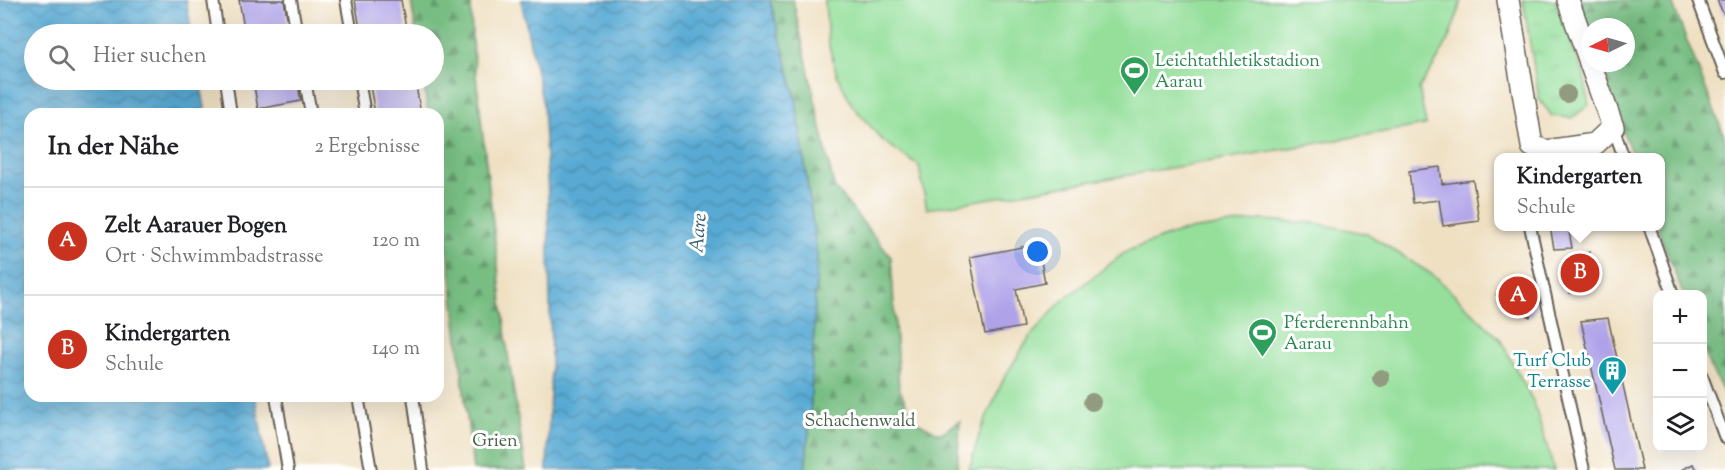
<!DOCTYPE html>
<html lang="de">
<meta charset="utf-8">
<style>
:root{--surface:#fff;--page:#f2f2f2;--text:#202124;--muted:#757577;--line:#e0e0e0;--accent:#c8321e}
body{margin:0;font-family:"Sorts Mill Goudy",serif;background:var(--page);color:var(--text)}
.controls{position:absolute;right:18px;bottom:18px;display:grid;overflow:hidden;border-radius:12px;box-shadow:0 6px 24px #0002}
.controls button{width:54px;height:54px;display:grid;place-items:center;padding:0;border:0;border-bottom:2px solid var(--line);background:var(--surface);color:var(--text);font:30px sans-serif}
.compass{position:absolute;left:1581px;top:18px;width:54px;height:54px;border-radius:50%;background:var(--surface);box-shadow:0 6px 24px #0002;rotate:265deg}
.you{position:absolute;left:1038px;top:252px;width:21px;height:21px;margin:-15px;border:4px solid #fff;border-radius:50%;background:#1a73e8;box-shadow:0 0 0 9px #1a73e833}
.badge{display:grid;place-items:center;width:39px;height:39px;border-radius:50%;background:var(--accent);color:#fff;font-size:20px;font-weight:700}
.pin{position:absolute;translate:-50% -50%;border:3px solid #fff;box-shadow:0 2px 6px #0006}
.popup{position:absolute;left:1494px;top:153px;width:171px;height:78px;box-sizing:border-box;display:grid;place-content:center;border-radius:12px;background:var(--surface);filter:drop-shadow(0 2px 4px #0005);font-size:20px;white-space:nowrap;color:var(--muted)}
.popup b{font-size:22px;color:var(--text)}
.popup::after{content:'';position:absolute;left:50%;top:100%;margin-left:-12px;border:12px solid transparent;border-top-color:var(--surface)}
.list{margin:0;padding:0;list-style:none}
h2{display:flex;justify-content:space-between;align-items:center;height:78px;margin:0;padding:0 24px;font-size:26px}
h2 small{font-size:20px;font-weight:400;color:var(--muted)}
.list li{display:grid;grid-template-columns:39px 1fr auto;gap:18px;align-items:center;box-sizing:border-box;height:108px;padding:0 24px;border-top:2px solid var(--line)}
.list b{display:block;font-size:22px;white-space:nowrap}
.list p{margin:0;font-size:20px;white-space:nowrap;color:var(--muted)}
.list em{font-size:20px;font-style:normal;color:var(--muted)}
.icon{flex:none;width:33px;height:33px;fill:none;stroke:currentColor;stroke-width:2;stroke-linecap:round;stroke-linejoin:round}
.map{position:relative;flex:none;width:1725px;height:470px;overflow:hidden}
.search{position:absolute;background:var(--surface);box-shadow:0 6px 24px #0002;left:24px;top:24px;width:420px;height:66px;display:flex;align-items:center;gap:15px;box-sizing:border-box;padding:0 21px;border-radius:33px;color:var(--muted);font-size:22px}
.panel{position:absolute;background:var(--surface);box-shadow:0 6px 24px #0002;left:24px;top:108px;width:420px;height:294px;border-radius:18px}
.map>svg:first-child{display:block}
.grass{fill:url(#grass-tufts);stroke:#587e5c;stroke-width:1.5}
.forest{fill:url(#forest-firs);stroke:#4a6d50;stroke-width:1.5}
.pitch{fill:#95df9b;stroke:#587e5c;stroke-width:1.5}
.water{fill:url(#water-waves);stroke:#3a6378;stroke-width:1.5}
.building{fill:#afa2e9}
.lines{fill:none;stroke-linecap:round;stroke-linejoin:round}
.lane-casing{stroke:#666156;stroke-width:14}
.street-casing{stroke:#666156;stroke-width:24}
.lane{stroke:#fff;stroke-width:10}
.street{stroke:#fff;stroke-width:21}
.tree{fill:#929a7f}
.labels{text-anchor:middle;stroke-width:6;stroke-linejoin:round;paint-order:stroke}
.leisure-label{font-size:18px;fill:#27864d;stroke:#fff;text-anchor:start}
.culture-label{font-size:18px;fill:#0d838f;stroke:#fff;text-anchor:end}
.park-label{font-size:18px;fill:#466048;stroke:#fff}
.water-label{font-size:20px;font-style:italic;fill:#375c6f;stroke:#fff}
</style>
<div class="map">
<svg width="1725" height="470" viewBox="0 0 1725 470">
<defs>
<pattern id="grass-tufts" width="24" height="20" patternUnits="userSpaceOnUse" patternTransform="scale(1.5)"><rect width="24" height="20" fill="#95df9b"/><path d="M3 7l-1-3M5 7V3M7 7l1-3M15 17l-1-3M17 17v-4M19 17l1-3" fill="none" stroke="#80bf85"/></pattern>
<pattern id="forest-firs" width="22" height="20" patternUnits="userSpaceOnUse" patternTransform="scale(1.5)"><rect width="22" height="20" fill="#78be83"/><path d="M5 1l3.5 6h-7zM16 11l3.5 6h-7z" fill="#629a6a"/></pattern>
<pattern id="water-waves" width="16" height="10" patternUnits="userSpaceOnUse" patternTransform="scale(1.5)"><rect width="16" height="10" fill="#59aad4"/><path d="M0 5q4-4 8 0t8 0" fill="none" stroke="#498aab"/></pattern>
</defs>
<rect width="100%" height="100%" fill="#fff"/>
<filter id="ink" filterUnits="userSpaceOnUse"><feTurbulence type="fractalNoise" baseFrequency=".0167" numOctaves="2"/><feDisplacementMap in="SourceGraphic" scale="12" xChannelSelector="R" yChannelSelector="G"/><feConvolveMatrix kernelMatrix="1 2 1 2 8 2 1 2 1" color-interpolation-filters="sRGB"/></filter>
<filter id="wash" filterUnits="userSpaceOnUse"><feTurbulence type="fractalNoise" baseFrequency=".008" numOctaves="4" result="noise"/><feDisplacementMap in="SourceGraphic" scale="24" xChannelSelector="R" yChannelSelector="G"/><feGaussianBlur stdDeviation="1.35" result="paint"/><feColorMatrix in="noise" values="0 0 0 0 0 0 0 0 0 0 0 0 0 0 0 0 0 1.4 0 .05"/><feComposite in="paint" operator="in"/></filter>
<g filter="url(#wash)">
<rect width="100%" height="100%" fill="#efe0c2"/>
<polygon class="grass" points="1523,0 1555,0 1584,75 1589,105 1572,118 1552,116 1539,99"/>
<g class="forest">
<polygon points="411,0 471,0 472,40 508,354 526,470 473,470 447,243 438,180 438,114 428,114 423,80 434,80 434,34 416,34"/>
<polygon points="770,0 793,0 834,187 891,257 899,388 914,420 940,434 960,421 957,470 805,470 810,420 817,256 796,99"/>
<polygon points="1570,0 1671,0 1725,138 1725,395 1709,365 1703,347 1702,294 1683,294 1657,227 1661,226 1661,158 1633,157 1596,63 1626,63 1626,27 1590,27 1590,49"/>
</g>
<g class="pitch">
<path d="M 825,0 L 1461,0 C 1452,38 1441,56 1419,88 L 1426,125 L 927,209 L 919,166 L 883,141 L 852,105 L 837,75 L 828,42 Z"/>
<polygon points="1261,220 1315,223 1368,234 1436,277 1500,339 1534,403 1554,470 969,470 980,432 1004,378 1029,338 1063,300 1127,251 1182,231"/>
</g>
<g class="water">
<polygon points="0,0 186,0 192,34 34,34 34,80 200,80 206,114 30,114 30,396 255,396 268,470 0,470"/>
<polygon points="521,0 770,0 796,99 817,256 810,420 805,470 547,470 551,363 548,196 543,105"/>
</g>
<g id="blocks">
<g class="building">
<polygon points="239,0 284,0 290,34 245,34"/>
<polygon points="355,0 401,0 407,34 361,34"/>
<polygon points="1717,0 1725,0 1725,17"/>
<polygon points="253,80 297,80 301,101 258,109"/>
<polygon points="369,80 415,80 421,114 375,114"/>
<polygon points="1440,167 1442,184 1473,180 1479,221 1443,226 1439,200 1413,203 1409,171"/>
<polygon points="1550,226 1568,226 1572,248 1554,249"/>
<polygon points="1038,244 1045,283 1016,289 1023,327 985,334 970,257"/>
<polygon points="1590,252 1594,287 1570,293 1566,259"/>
<polygon points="1507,276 1540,297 1530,317 1496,295"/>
<polygon points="1608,318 1642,470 1615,470 1581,321"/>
<polygon points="1693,464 1698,470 1681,470"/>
</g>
</g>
</g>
<g filter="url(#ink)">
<use href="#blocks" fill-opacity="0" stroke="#666156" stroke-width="1.5"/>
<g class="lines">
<defs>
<g id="lane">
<polyline points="213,0 218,34"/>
<polyline points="291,0 297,34"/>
<polyline points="346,0 352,34"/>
<polyline points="1698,0 1725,73"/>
<polyline points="226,80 231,114"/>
<polyline points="305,80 311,114"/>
<polyline points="359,80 365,114"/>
<polyline points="1613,127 1624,158"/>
<polyline points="1530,226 1584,470"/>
<polyline points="1649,226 1673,294"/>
<polyline points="1702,376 1725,438"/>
<polyline points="276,396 288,470"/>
<polyline points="358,396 371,470"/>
<polyline points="413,396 423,470"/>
</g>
<g id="street">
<polyline points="1508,0 1532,146 1546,151 1595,144 1613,127 1590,63"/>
<polyline points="1568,0 1590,62"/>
</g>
</defs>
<use href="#lane" class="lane-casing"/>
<use href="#street" class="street-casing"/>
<use href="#lane" class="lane"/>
<use href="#street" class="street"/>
</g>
<g class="tree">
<circle cx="1567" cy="94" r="9"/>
<circle cx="1381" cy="378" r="9"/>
<circle cx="1092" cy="402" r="9"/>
</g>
</g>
<defs>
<symbol id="stadium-pin" viewBox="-11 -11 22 30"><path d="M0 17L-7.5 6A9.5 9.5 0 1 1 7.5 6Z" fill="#2e9e5b" stroke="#fff"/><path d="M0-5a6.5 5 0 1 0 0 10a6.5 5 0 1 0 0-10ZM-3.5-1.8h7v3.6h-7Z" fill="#fff"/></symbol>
<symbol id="building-pin" viewBox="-11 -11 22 30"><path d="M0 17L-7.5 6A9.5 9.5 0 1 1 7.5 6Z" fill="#0f9aa8" stroke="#fff"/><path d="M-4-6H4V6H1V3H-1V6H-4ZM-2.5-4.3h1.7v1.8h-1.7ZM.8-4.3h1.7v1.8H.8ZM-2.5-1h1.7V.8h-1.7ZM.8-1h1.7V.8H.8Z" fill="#fff"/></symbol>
</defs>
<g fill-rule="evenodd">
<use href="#stadium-pin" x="1118" y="54" width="33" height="45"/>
<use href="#stadium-pin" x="1246" y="316" width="33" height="45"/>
<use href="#building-pin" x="1596" y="354" width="33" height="45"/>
</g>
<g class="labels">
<g class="leisure-label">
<text x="1155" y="66">Leichtathletikstadion<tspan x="1155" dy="21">Aarau</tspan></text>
<text x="1284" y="328">Pferderennbahn<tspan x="1284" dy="21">Aarau</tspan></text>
</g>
<g class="culture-label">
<text x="1591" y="366">Turf Club<tspan x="1591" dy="21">Terrasse</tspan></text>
</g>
<g class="park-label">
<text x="860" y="426">Schachenwald</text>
<text x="495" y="446">Grien</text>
</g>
<g class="water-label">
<text transform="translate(697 233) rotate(-85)" y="7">Aare</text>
</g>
</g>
</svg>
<div class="controls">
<button>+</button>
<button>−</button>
<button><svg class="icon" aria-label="layers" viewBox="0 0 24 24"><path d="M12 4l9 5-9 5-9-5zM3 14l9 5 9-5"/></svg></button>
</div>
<svg class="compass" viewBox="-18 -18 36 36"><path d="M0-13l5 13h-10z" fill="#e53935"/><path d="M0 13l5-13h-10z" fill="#757577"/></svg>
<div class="you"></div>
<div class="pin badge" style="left:1518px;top:296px">A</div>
<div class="pin badge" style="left:1580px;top:273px">B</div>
<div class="popup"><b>Kindergarten</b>Schule</div>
<div class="search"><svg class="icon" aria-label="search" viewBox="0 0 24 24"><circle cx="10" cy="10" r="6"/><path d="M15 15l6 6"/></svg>Hier suchen</div>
<section class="panel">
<h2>In der Nähe<small>2 Ergebnisse</small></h2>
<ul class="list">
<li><span class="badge">A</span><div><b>Zelt Aarauer Bogen</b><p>Ort · Schwimmbadstrasse</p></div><em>120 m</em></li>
<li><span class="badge">B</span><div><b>Kindergarten</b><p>Schule</p></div><em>140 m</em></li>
</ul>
</section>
</div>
